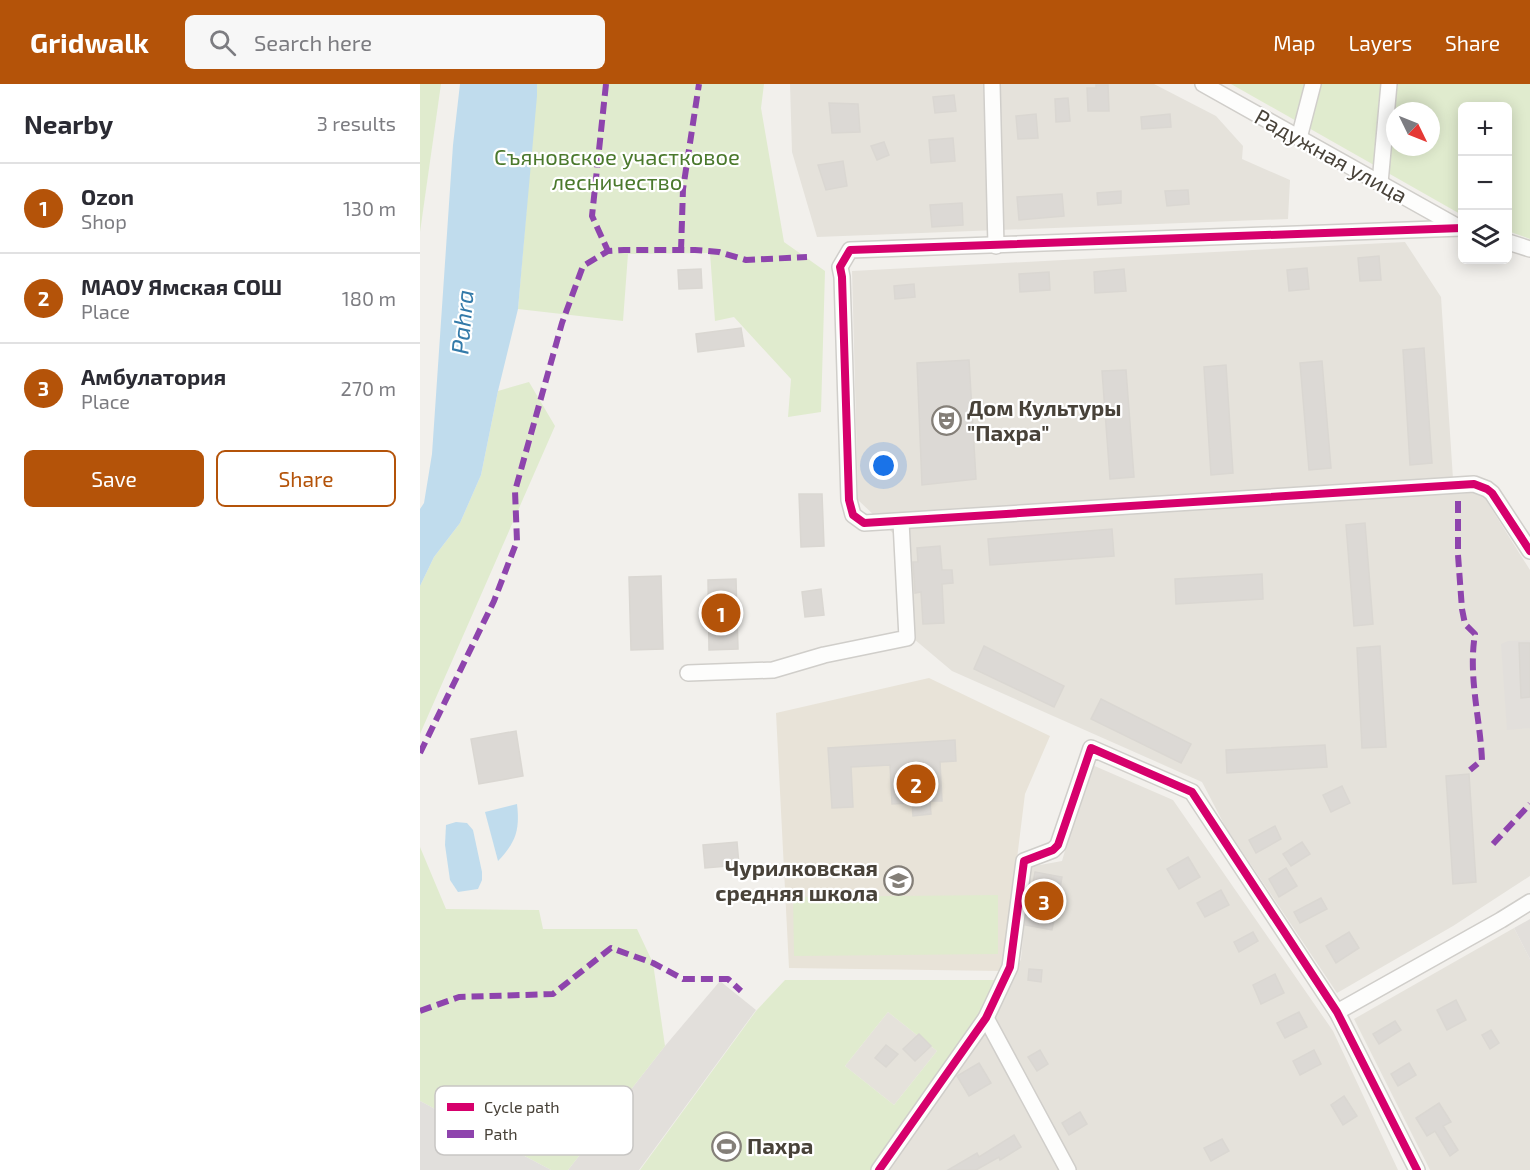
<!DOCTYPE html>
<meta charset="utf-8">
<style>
:root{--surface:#fff;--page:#f7f7f7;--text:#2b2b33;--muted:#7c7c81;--line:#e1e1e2;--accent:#b45309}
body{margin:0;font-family:"Exo 2",sans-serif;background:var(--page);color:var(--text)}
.controls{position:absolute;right:18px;top:18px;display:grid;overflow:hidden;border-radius:9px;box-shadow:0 3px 15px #0003}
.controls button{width:54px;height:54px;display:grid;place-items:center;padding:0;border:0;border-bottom:2px solid var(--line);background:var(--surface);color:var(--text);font:30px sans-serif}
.compass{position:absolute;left:966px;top:18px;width:54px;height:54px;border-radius:50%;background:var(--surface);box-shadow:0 3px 15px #0003;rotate:133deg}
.you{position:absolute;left:464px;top:382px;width:21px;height:21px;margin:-15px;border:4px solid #fff;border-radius:50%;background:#1a73e8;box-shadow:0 0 0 9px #1a73e833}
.badge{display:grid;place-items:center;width:39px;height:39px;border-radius:50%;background:var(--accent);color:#fff;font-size:20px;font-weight:700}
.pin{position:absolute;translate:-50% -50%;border:3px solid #fff;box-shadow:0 2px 6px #0006}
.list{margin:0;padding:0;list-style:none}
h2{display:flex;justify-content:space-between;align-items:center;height:78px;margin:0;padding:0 24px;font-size:26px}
h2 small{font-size:20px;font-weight:400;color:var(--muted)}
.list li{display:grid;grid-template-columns:39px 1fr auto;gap:18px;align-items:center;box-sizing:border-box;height:90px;padding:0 24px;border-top:2px solid var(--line)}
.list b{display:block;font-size:22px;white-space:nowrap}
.list p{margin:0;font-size:20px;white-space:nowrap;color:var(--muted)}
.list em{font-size:20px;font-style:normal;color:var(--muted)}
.actions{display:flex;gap:12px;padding:18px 24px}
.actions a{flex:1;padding:14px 0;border:2px solid var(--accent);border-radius:9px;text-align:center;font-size:21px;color:var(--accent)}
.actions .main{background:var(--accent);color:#fff}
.icon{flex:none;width:33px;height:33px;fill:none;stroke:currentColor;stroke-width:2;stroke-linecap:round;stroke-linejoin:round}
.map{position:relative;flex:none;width:1110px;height:1086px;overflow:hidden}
header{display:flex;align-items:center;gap:36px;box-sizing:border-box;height:84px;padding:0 30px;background:var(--accent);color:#fff}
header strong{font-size:28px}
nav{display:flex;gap:33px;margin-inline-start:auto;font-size:21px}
.search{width:420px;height:54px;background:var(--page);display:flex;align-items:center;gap:15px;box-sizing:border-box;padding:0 21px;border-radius:9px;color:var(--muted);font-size:22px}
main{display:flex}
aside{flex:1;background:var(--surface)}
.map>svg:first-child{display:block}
.residential{fill:#e5e2db}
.industrial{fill:#e2dfdb}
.education{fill:#e8e3d8}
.green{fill:#e0ebce;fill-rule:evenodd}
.parking{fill:#e1dfdc}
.water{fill:#c0dced}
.building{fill:#dcd9d5;stroke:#dad7d2;stroke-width:1.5}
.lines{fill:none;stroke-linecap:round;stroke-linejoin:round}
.minor-casing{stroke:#d0ceca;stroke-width:18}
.minor{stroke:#fdfdfc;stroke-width:15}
.quiet{stroke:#8e44ad;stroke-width:6;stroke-dasharray:12 6;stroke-linecap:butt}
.cycleway-casing{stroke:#fff;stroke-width:11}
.cycleway{stroke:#d6006c;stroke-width:8}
.labels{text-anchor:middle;stroke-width:4.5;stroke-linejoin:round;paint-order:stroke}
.street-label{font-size:22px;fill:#484239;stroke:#fff}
.park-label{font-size:22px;fill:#4b792d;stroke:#fff}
.poi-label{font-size:22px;font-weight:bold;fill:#484239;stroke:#fff;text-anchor:start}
.water-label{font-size:24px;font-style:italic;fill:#337aa9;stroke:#fff}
.key{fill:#fff;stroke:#c8c6c4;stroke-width:1.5}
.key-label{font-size:16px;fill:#484239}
</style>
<header>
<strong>Gridwalk</strong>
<div class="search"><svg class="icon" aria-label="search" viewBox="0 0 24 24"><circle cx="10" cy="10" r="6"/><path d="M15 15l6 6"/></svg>Search here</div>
<nav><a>Map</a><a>Layers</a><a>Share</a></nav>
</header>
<main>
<aside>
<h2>Nearby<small>3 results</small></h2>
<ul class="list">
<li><span class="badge">1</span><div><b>Ozon</b><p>Shop</p></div><em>130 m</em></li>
<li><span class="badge">2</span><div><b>МАОУ Ямская СОШ</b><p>Place</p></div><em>180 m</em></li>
<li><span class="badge">3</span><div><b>Амбулатория</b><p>Place</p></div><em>270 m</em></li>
</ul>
<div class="actions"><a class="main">Save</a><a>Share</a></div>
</aside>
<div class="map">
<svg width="1110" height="1086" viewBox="0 0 1110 1086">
<rect width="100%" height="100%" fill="#f2f0ec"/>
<g class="residential">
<polygon points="370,0 734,0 796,32 823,62 822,75 870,96 868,135 397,153 372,68"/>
<polygon points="985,158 1021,213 1034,410 1061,408 1110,486 1110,792 1033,842 917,909 805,742 782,698 532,587 488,550 475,451 438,416 432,187"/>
<polygon points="670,680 753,716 913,947 978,1086 459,1086 581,921 601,875 609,783 642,777"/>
<polygon points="1094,844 1110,875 1110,1086 1010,1086 934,935"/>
<polygon points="468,928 517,967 474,1021 425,982"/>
</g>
<g class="industrial">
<polygon points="1110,556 1110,644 1087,646 1081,560 1088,557"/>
<polygon points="1110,835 1110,875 1094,844"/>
<polygon points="300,897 336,926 219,1086 148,1086 245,962"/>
</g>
<polygon class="education" points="509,594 630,652 605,710 583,887 369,884 356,629"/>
<g class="green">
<polygon points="0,0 21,0 0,148"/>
<polygon points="117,0 344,0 341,24 364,158 405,187 401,328 368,333 371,295 314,233 295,237 290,169 208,170 203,237 98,225"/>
<path d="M 811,0 L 1110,0 L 1110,155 L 1088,147 L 1088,22 L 1042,22 L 1042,131 ZM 975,27 L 1011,27 L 1011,63 L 975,63 Z"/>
<polygon points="109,298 135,342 0,650 0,502 14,473 40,439 61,391 78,307"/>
<polygon points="0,763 26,825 119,826 123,845 217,845 233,879 245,962 148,1086 131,1086 0,1017"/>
<polygon points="578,811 578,870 374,872 373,813"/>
<path d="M 365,896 L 574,896 L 581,921 L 459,1086 L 220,1086 L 336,927 ZM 468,928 L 517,967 L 474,1021 L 425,982 Z"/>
</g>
<polygon class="parking" points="0,1017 131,1086 0,1086"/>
<g class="water">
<polygon points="40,0 117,0 117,12 98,225 78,307 61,391 40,439 14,473 0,502 0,425 4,419 12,370 33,61"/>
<path d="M 97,720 C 100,746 96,758 78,777 L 65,728 Z"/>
<polygon points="36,738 47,739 53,746 62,788 62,796 58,805 38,808 30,796 25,761 26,741"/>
</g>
<g class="building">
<polygon points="676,1 688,1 689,27 668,27 667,4 676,4"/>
<polygon points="534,11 536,27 515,29 513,13"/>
<polygon points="648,14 650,37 636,38 635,15"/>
<polygon points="409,19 438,20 440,48 412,49"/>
<polygon points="616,30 618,54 598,55 596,32"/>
<polygon points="750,30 751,43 722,45 721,33"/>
<polygon points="533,54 535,77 511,79 509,56"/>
<polygon points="464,58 469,71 457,76 451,62"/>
<polygon points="423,77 427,102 406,106 398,81"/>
<polygon points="768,106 769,120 747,122 745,107"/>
<polygon points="701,107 701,119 678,121 677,109"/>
<polygon points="642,110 644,132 599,136 597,113"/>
<polygon points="542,119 543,141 512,143 510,121"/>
<polygon points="959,172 961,196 940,197 938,174"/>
<polygon points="887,184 889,205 869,207 867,186"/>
<polygon points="281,185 282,204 259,205 258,186"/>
<polygon points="704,185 706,207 675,209 674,188"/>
<polygon points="629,188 630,206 600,208 599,190"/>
<polygon points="494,200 495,213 475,215 474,202"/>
<polygon points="321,244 324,262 278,268 276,250"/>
<polygon points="1004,264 1012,379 990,381 983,266"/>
<polygon points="549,276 556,395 502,401 497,279"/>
<polygon points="902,277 911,384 889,386 880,279"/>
<polygon points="806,281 813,389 791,391 784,283"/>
<polygon points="706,286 714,393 690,395 682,287"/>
<polygon points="379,410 402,410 404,462 381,463"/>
<polygon points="945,439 953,540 934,542 926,441"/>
<polygon points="692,445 694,472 570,481 568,455"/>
<polygon points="520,462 522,486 532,486 533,499 522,500 524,539 503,540 501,508 495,509 493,478 498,478 497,464"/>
<polygon points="842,490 843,515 756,520 755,495"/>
<polygon points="241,492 243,565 211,566 209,493"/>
<polygon points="316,495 318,565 289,566 288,496"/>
<polygon points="401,505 404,531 385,533 382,508"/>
<polygon points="1099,559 1110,559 1110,613 1101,614"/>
<polygon points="564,562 644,602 634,623 554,585"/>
<polygon points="960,562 966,663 942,664 937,564"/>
<polygon points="681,615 771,660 761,679 671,635"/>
<polygon points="96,647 103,692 59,700 51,655"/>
<polygon points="535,656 536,677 520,678 522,717 510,717 511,730 493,732 492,719 472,720 470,681 431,683 433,723 412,724 408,664"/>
<polygon points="905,661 907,683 807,689 806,666"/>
<polygon points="1049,690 1056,798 1033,800 1026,692"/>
<polygon points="922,702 930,719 911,728 903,711"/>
<polygon points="855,742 861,755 836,769 829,756"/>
<polygon points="317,758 319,781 285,784 283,761"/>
<polygon points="882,758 890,770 871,782 863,770"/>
<polygon points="768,773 780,793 759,805 747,785"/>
<polygon points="866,784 877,802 859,813 849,795"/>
<polygon points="615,788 642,793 632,846 605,841"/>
<polygon points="801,806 809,821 785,833 777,819"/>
<polygon points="901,814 907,825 880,839 874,828"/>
<polygon points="833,848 838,857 819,868 814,858"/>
<polygon points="929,848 939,864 916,879 906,862"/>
<polygon points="609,885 622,886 621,898 608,896"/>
<polygon points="855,890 864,909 841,920 833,901"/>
<polygon points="1036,916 1046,936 1027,946 1017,926"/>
<polygon points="879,928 887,943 865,954 857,939"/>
<polygon points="975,937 981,946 959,960 953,950"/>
<polygon points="1071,946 1079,959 1070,965 1062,951"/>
<polygon points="499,950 511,962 495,977 483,965"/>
<polygon points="466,961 478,970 466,983 455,974"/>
<polygon points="620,966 628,980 617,987 608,973"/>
<polygon points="894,966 901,980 880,991 873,977"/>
<polygon points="559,979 571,999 549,1012 537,992"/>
<polygon points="989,979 996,991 978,1002 971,990"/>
<polygon points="924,1012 937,1032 923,1041 911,1021"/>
<polygon points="1019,1019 1031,1038 1023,1042 1038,1066 1030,1072 1015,1047 1007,1052 996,1034"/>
<polygon points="660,1028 667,1040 649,1051 642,1039"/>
<polygon points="594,1051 601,1063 580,1076 579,1073 556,1086 528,1086 557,1069 559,1073"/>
<polygon points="802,1055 809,1067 791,1077 784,1064"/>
</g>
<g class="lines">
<defs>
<g id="minor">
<polyline points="572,0 576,162"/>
<polyline points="783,0 1040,144"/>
<polyline points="879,54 893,0"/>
<polyline points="960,99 969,0"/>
<polyline points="1042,144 430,166 420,183 422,193 429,416 433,431 444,439 1054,400 1067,405 1072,409 1110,467"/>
<polyline points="1088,158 1110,165"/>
<polyline points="268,589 353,586 404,571 487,554 481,438"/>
<polyline points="917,928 1081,836 1110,818"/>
<polyline points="566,934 648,1086"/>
<polyline points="459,1086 566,934 590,883 604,777 633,766 638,761 671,664 772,708 917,928 997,1086"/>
</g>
</defs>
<use href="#minor" class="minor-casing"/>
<use href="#minor" class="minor"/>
<g class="quiet">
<polyline points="186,0 172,132 188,167"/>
<polyline points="261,167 263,105 279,0"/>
<path d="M 1038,417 L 1038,471 L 1042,525 L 1045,540 L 1055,550 C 1048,593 1060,633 1062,676 L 1050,686"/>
<polyline points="0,669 74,517 97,457 95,407 142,239 163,182 188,167 204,166 275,166 299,168 326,176 387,173"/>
<polyline points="1073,760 1110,720"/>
<polyline points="0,927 39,913 133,910 191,864 233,879 263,895 308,895 321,907"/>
</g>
<defs>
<g id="cycleway">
<polyline points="1042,144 430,166 420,183 422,193 429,416 433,431 444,439 1054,400 1067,405 1072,409 1110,467"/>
<polyline points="459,1086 566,934 590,883 604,777 633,766 638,761 671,664 772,708 917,928 997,1086"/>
</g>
</defs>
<use href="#cycleway" class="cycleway-casing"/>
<use href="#cycleway" class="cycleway"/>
</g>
<defs>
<symbol id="theatre-ring" viewBox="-11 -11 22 22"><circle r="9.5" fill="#fff" stroke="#847f78" stroke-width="1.5"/><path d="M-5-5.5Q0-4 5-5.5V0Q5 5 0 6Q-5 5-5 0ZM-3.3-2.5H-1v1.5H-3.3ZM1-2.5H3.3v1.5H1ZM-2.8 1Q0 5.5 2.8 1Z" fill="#847f78"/></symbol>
<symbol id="school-ring" viewBox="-11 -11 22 22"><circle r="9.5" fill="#fff" stroke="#847f78" stroke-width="1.5"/><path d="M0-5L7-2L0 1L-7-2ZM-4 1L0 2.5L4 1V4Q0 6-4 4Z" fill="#847f78"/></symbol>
<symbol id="stadium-ring" viewBox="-11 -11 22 22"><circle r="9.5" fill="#fff" stroke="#847f78" stroke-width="1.5"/><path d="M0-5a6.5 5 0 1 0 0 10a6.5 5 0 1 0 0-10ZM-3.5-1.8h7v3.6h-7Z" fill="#847f78"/></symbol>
</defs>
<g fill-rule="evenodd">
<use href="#theatre-ring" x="510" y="320" width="33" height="33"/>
<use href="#school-ring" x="462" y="780" width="33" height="33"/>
<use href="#stadium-ring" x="290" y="1046" width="33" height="33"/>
</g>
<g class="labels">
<g class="street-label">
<text transform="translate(911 72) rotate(29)" y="8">Радужная улица</text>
</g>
<g class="park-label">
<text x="197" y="81">Съяновское участковое<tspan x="197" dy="25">лесничество</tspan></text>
</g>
<g class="poi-label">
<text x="547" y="332">Дом Культуры<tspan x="547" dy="25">"Пахра"</tspan></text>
<text x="458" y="792" text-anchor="end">Чурилковская<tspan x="458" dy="25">средняя школа</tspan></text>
<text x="327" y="1070">Пахра</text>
</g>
<g class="water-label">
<text transform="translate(43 238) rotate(-85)" y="8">Pahra</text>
</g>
</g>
<rect x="15" y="1002" width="198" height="69" rx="9" class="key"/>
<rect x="27" y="1019" width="27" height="8" fill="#d6006c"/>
<rect x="27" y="1046" width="27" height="8" fill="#8e44ad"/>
<g class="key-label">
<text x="64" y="1029">Cycle path</text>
<text x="64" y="1056">Path</text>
</g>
</svg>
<div class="controls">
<button>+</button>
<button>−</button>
<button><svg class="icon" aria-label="layers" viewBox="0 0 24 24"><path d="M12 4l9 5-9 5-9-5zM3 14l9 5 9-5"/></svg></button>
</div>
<svg class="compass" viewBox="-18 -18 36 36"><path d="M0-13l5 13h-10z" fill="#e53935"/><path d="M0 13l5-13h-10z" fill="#7c7c81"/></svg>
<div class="you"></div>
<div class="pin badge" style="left:301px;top:529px">1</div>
<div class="pin badge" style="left:496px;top:700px">2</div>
<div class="pin badge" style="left:624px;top:817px">3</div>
</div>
</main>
